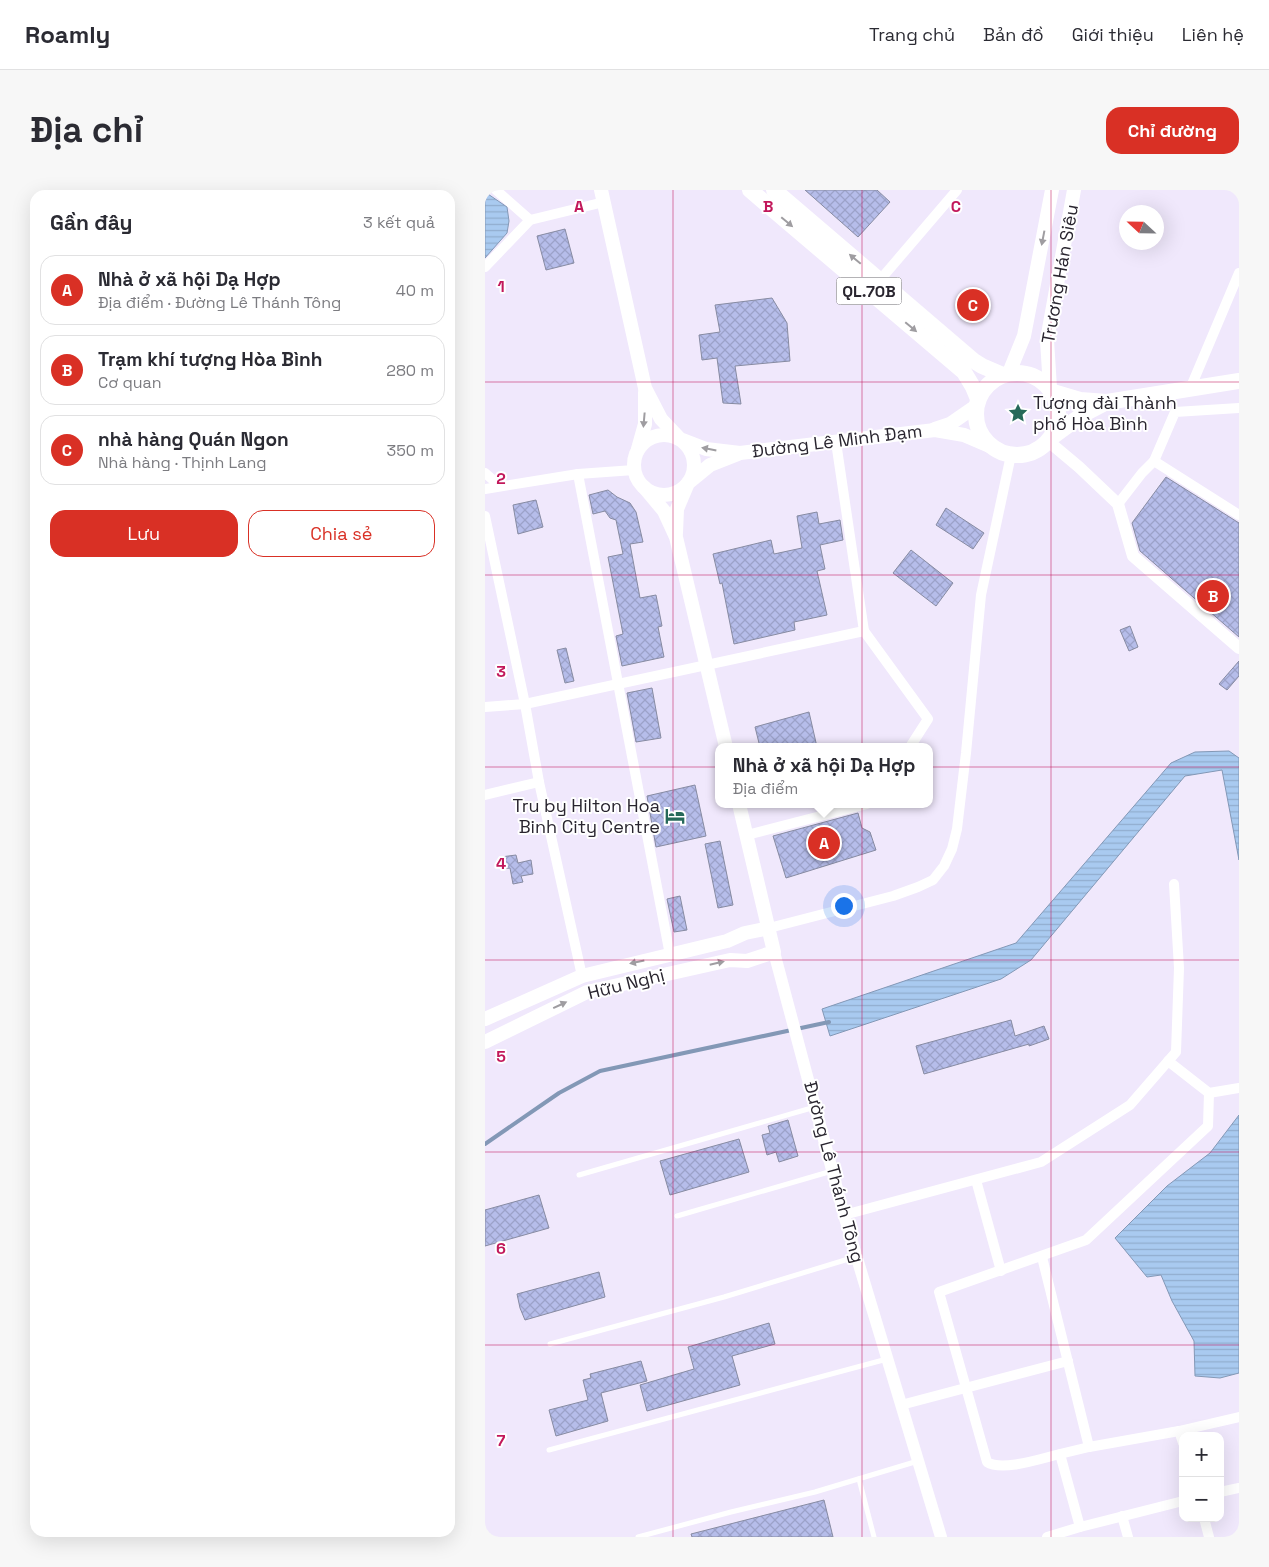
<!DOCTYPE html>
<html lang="vi">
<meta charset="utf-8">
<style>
:root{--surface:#fff;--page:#f7f7f7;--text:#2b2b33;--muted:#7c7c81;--line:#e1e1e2;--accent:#d93025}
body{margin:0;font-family:"Space Grotesk",sans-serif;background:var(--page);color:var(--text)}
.controls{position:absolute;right:15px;bottom:15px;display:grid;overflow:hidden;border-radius:10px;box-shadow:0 5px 20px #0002}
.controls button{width:45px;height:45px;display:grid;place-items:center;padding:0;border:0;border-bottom:1px solid var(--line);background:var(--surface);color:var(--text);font:25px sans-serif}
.compass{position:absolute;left:634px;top:15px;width:45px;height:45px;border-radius:50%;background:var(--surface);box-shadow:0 5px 20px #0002;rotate:292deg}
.you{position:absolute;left:358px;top:715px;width:18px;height:18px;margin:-12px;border:4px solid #fff;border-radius:50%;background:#1a73e8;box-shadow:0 0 0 8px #1a73e833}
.badge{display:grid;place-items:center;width:32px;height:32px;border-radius:50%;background:var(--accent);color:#fff;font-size:16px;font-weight:700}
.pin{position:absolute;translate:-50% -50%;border:2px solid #fff;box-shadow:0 1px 5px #0006}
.popup{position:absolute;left:230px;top:553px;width:218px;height:65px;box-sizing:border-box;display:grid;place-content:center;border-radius:10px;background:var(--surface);filter:drop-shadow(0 1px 4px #0005);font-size:16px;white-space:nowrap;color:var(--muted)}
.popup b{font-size:19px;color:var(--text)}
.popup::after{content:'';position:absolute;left:50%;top:100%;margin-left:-10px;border:10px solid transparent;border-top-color:var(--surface)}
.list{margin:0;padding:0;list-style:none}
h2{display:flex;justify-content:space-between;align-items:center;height:65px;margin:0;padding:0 20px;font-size:21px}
h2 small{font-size:16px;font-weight:400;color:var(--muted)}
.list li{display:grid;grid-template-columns:32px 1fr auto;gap:15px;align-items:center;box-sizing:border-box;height:70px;margin:0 10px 10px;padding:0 10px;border:1px solid var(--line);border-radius:15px}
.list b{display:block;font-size:19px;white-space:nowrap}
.list p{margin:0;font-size:16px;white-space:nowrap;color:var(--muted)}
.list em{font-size:16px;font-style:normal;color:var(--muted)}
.actions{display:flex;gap:10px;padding:15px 20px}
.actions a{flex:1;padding:11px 0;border:1px solid var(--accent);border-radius:15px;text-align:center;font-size:18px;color:var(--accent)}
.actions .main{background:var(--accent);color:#fff}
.map{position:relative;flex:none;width:754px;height:1347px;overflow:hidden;border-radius:15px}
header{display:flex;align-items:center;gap:30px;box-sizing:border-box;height:70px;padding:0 25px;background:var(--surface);border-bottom:1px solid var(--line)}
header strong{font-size:24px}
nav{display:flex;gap:28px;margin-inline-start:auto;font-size:18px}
.intro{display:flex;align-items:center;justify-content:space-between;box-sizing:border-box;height:120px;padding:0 30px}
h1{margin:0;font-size:35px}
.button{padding:12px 22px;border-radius:15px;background:var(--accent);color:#fff;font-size:18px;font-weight:700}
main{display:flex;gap:30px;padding:0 30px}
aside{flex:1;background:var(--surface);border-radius:15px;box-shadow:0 5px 20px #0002}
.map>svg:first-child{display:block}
.water{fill:url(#water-rules);stroke:#8398b6}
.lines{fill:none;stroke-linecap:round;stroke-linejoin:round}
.stream{stroke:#8398b6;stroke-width:4}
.building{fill:url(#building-cross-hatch);stroke:#878ba2}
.service{stroke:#fff;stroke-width:5}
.minor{stroke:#fff;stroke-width:10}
.tertiary{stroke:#fff;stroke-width:12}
.secondary{stroke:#fff;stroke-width:14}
.primary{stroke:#fff;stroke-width:16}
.oneway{fill:#9f9da1}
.grid{fill:none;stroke:#c2185b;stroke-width:1;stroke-opacity:0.55}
.labels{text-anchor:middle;stroke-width:4;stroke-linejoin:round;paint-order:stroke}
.shield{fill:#fff;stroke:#69666d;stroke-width:1}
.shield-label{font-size:16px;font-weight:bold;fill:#29252f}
.street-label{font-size:18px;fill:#29252f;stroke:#fff}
.poi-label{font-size:18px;fill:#29252f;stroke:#fff;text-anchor:start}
.grid-label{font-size:16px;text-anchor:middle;font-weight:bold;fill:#c2185b;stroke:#fff;stroke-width:4;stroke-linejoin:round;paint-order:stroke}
</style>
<header>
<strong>Roamly</strong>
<nav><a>Trang chủ</a><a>Bản đồ</a><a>Giới thiệu</a><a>Liên hệ</a></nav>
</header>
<div class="intro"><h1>Địa chỉ</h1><a class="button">Chỉ đường</a></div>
<main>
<aside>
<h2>Gần đây<small>3 kết quả</small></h2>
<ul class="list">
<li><span class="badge">A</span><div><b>Nhà ở xã hội Dạ Hợp</b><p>Địa điểm · Đường Lê Thánh Tông</p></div><em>40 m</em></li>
<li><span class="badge">B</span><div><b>Trạm khí tượng Hòa Bình</b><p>Cơ quan</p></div><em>280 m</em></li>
<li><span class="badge">C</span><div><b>nhà hàng Quán Ngon</b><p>Nhà hàng · Thịnh Lang</p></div><em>350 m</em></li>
</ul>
<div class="actions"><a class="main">Lưu</a><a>Chia sẻ</a></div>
</aside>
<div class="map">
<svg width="754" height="1347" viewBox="0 0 754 1347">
<defs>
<pattern id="water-rules" width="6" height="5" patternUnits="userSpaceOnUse" patternTransform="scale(1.25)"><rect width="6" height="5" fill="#a9caf0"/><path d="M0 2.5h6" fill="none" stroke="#91adce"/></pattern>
<pattern id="building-cross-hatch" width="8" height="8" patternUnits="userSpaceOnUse" patternTransform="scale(1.25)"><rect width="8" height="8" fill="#b6bdea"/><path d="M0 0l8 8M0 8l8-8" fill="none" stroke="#9ca2c9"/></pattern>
</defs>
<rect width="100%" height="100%" fill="#f0e8fc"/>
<g class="water">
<polygon points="0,2 22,17 24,31 22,43 0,68"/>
<polygon points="744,561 754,568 754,670 737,580 700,586 546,770 516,789 345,846 337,819 531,753 686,573 710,562"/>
<polygon points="754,925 754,1183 735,1188 710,1186 709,1151 687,1111 676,1085 662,1087 630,1048 682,996 725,963"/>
</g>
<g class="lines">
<polyline class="stream" points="0,954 74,903 115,881 344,832"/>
</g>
<g class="building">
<polygon points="320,0 392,0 405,12 373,47"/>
<polygon points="80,39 89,73 61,80 52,46"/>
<polygon points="287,108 302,133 305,171 250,176 256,214 238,213 232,168 217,170 214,145 235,142 230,115"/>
<polygon points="681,287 754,333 754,447 655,361 647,333"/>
<polygon points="123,300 132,307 145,313 151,322 158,352 145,354 155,408 171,405 177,436 173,437 179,467 137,476 131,446 138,444 123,367 138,364 131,330 125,328 120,321 108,324 104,305"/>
<polygon points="51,310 58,337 33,344 28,315"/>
<polygon points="461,318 499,343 488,359 451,335"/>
<polygon points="332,322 334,334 355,330 358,350 335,355 340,379 332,381 342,425 309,432 310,440 249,454 237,393 235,394 228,364 286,350 289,364 317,358 312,326"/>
<polygon points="426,360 468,393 451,416 408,383"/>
<polygon points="645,436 653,457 644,461 635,440"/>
<polygon points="81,458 89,491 80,493 72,460"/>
<polygon points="754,471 754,486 742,500 734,494"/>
<polygon points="167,498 176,548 151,552 142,503"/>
<polygon points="324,522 332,557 275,557 270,537"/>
<polygon points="210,595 221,646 171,657 162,606"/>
<polygon points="373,623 377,638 385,642 391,660 301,688 288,646"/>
<polygon points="235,651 248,715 233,718 220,654"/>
<polygon points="31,665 33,673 46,670 48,684 36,686 38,692 28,694 25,678 18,679 16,667"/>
<polygon points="195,706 202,740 189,742 182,709"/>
<polygon points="526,830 530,846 559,836 564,849 544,856 544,854 439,884 431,856"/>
<polygon points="303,930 313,966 294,972 291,962 282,965 277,945 285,943 283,936"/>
<polygon points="254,949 264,982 185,1005 175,971"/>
<polygon points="54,1005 64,1038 0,1056 0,1020"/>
<polygon points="114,1082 120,1107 40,1130 35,1118 32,1104"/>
<polygon points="284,1133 290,1154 247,1166 255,1195 162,1221 155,1195 209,1179 203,1157"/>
<polygon points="156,1171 162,1191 116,1203 123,1231 71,1246 64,1220 103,1210 98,1190 106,1188 105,1184"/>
<polygon points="339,1310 348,1347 207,1347 206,1344"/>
</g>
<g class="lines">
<g class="service">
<polyline points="94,985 330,917"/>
<polyline points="192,1026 347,981"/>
<polyline points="65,1154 239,1107 370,1067"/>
<polyline points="64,1260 402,1169"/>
<polyline points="374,1289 389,1347"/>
<polyline points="153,1347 246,1322 330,1302 433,1271"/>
</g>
<g class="minor">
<polyline points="11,0 45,30"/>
<polyline points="0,77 45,30 119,12"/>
<polyline points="395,90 472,0"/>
<polyline points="705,199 754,83"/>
<polyline points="351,252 379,441"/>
<polyline points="669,271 690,222 754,218"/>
<polyline points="0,283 15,296"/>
<polyline points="93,284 185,765"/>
<polyline points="0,299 93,284 149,280"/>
<polyline points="633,314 657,283 669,271 754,325"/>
<polyline points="0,326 40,514 54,592 97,786"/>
<polyline points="0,517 40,514 379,441 443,529 425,557"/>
<polyline points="0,605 54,592"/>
<polyline points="262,645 382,614"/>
<polyline points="284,738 408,706 433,697 448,690 459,676 467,659 472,639 481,563 496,405 526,265"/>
<polyline points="683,871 724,903 754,898"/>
<polyline points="491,990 516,1081"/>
<polyline points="359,1025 556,972 645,915 691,862 694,778 689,694"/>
<polyline points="557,1067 604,1257"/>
<polyline points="416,1215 583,1171"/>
<polyline points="694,1241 698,1253"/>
<path d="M 575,1264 C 558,1268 517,1282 502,1272 L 454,1102 L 601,1050 L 723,936 L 724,903"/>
<polyline points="735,1302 754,1298"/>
<polyline points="698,1311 595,1337 575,1264 604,1257 694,1241 754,1227"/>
<polyline points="637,1326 643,1347"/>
<polyline points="719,1328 724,1347"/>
<polyline points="562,1347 595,1337"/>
</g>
<g class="tertiary">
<polyline points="563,251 594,277 633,314 648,366 754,458"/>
<polyline points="289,762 359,1025 456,1347"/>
</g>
<g class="secondary">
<polyline points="116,0 160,198 176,229 195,249 221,259 255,263 450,240 479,245 507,257"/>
<polyline points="524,183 539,146 567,0"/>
<polyline points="565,198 562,150 589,0"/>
<polyline points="450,239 465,234 491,216"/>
<circle cx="179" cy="275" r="30"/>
<polyline points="153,259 160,234 160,202"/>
<polyline points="159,297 179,321 191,347 241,557"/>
<polyline points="191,343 192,319 203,293 225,275 253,264"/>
<polyline points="0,829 97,786 242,751 260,743 284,738"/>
<polyline points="0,852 102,802 245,770 262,771 289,762 254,614"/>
</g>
<g class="primary">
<polyline points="265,0 479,182 488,197 493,209"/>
<polyline points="289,0 489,171 497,176 518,185"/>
<circle cx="532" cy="224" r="41"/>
<polyline points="568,202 595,210 622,212 754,191"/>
<polyline points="567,247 597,225 622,212"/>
</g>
</g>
<defs><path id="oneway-solid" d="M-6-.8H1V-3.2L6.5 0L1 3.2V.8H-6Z" transform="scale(1.25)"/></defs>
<g class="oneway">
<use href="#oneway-solid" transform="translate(302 32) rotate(40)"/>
<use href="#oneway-solid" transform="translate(558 48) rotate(101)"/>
<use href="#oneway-solid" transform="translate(370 69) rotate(-140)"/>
<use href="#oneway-solid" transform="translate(426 137) rotate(40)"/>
<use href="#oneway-solid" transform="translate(159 230) rotate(95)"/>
<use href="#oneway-solid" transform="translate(224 259) rotate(-169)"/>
<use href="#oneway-solid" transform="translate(152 772) rotate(168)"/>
<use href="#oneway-solid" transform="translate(232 773) rotate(-13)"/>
<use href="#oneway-solid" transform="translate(75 815) rotate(-25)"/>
</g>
<path class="grid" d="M 188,0 L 188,1347M 377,0 L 377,1347M 566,0 L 566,1347M 0,192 L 754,192M 0,385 L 754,385M 0,577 L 754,577M 0,770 L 754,770M 0,962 L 754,962M 0,1155 L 754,1155"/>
<defs>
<symbol id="sight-bare" viewBox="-9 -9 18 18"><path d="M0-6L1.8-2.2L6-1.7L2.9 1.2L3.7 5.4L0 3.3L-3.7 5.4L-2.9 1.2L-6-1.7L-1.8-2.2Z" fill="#266959" stroke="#fff" stroke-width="2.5" paint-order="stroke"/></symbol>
<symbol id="hotel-bare" viewBox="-9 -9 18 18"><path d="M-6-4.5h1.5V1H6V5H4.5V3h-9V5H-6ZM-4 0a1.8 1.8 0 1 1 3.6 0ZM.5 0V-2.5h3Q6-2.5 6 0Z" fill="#266959" stroke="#fff" stroke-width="2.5" paint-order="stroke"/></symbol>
</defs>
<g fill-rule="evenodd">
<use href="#sight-bare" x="519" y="209" width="28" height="28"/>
<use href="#hotel-bare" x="176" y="612" width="28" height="28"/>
</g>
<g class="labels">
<rect class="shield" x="351.5" y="87.5" width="65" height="27" rx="4"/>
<g class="shield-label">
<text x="384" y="107">QL.70B</text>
</g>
<g class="street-label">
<text transform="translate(575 84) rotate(-80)" y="6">Trương Hán Siêu</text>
<text transform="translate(352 251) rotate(-7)" y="6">Đường Lê Minh Đạm</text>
<text transform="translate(141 794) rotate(-14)" y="6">Hữu Nghị</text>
<text transform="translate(349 982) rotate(75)" y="6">Đường Lê Thánh Tông</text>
</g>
<g class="poi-label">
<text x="548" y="219">Tượng đài Thành<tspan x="548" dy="21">phố Hòa Bình</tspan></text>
<text x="175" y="622" text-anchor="end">Tru by Hilton Hoa<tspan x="175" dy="21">Binh City Centre</tspan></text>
</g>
</g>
<g class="grid-label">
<text x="94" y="22">A</text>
<text x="283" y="22">B</text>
<text x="471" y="22">C</text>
<text x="16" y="102">1</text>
<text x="16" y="294">2</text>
<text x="16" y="487">3</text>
<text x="16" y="679">4</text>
<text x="16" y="872">5</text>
<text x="16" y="1064">6</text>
<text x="16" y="1256">7</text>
</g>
</svg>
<div class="controls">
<button>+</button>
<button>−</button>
</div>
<svg class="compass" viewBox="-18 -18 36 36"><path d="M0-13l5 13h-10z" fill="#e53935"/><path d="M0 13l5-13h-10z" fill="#7c7c81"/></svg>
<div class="you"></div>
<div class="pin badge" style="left:339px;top:653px">A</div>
<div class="popup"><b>Nhà ở xã hội Dạ Hợp</b>Địa điểm</div>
<div class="pin badge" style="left:728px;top:406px">B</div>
<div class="pin badge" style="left:488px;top:115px">C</div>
</div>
</main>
